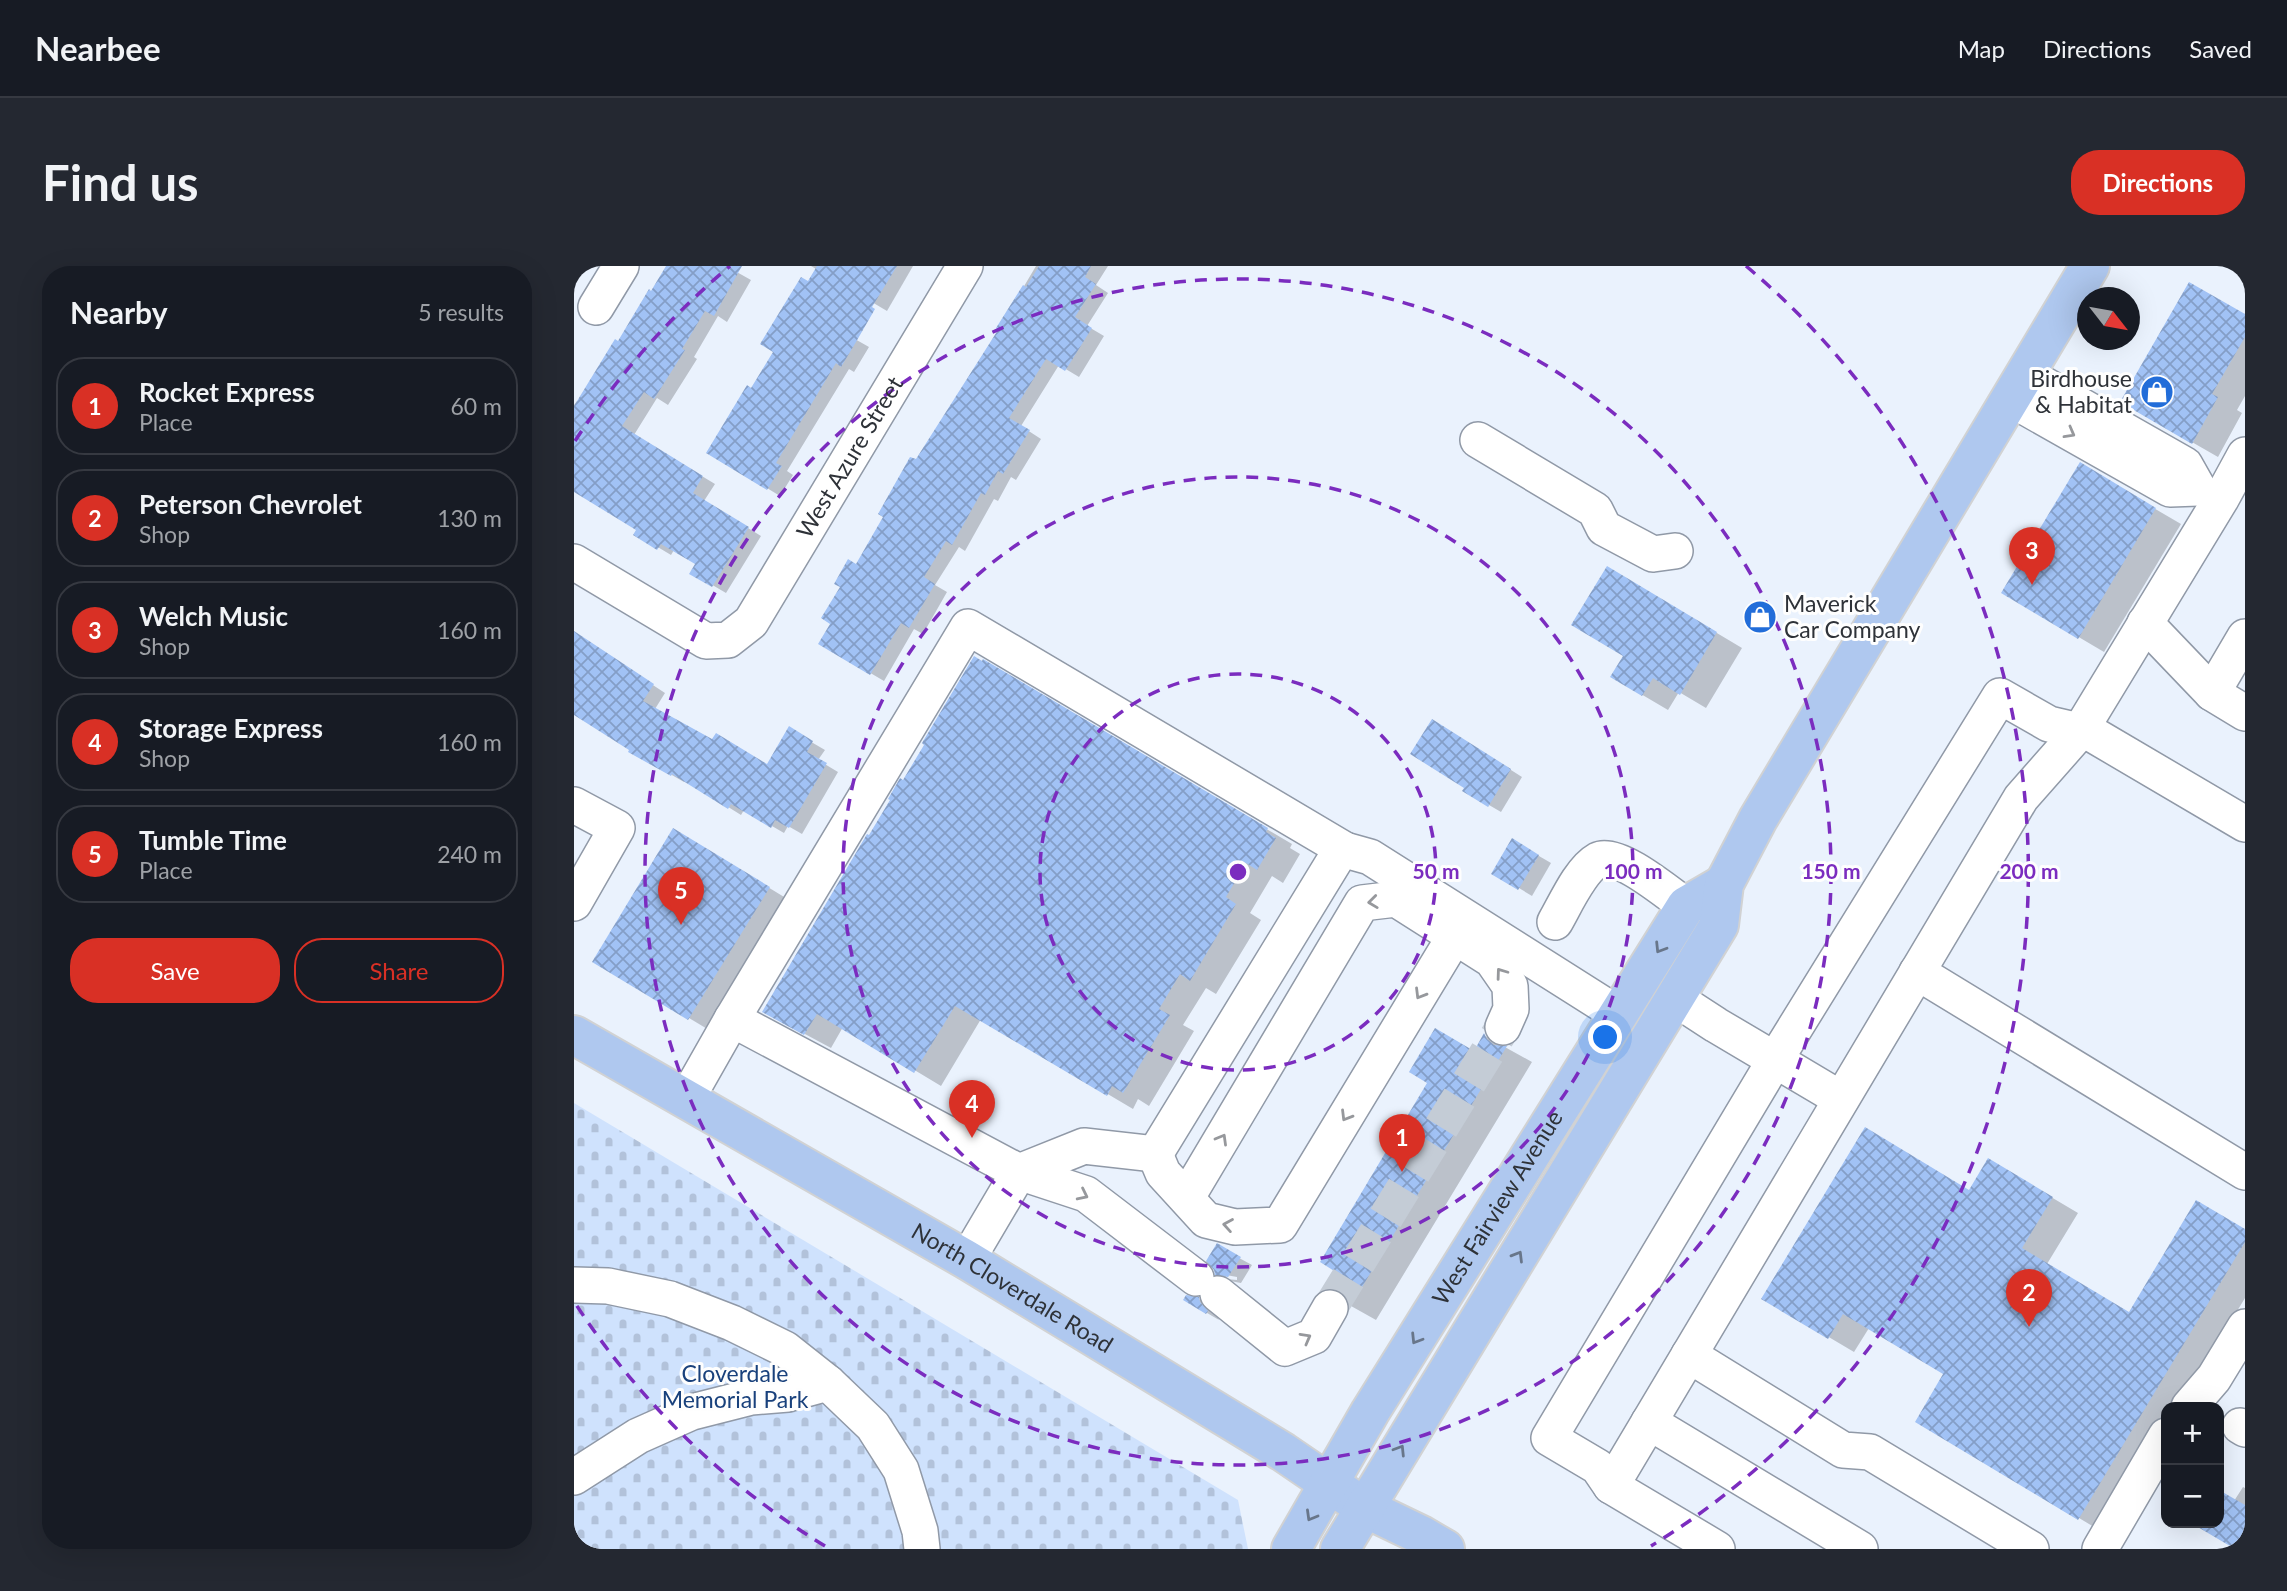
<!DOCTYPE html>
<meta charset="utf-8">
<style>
:root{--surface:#171b24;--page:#242831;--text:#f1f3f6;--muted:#9ea1a6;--line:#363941;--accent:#d93025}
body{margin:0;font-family:Lato,sans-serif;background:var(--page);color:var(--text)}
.controls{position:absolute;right:21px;bottom:21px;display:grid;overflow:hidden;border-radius:14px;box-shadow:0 7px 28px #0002}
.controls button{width:63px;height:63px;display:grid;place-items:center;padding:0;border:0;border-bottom:2px solid var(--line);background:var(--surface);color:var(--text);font:35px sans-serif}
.compass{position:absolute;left:1503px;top:21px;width:63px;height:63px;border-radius:50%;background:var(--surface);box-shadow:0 7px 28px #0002;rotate:121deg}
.you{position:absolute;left:1032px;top:772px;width:24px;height:24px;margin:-18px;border:5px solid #fff;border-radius:50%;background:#1a73e8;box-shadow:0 0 0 10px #1a73e833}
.badge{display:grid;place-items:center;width:46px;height:46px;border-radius:50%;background:var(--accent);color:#fff;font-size:23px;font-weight:700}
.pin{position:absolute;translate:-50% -58px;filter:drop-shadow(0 2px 4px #0008)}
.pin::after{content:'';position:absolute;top:37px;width:24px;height:21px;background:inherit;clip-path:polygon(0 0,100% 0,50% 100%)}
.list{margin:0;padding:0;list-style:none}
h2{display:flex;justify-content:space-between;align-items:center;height:91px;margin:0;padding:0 28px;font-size:30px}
h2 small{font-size:23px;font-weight:400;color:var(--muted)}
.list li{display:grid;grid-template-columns:46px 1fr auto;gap:21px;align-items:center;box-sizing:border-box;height:98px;margin:0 14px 14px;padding:0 14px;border:2px solid var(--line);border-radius:28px}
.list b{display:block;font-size:26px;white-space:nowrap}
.list p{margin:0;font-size:23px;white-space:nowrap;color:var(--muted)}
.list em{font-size:23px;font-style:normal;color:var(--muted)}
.actions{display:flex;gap:14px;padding:21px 28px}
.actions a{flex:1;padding:16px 0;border:2px solid var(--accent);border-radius:28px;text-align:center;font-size:24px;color:var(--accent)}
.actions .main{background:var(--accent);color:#fff}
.map{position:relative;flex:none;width:1671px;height:1283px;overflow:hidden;border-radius:28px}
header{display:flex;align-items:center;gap:42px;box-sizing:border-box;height:98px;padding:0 35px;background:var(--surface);border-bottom:2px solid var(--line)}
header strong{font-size:33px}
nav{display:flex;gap:38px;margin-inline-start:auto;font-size:24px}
.intro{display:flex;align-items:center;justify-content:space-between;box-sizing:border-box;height:168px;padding:0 42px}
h1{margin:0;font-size:49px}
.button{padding:18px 32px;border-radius:28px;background:var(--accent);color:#fff;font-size:24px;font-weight:700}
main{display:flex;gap:42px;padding:0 42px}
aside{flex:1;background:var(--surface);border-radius:28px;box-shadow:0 7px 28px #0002}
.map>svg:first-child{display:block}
.cemetery{fill:url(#cemetery-stones)}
.shadow{fill:#0003;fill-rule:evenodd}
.building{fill:url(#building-cross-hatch)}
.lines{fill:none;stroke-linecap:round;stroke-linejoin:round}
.minor-tunnel{stroke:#c4ccd6;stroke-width:35;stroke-dasharray:35 18;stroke-linecap:butt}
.minor-casing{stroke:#9099a7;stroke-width:38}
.major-casing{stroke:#d1d2d3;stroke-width:42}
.minor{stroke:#fff;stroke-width:35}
.major{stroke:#afc8ef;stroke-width:38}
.oneway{stroke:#96989c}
.oneway2{stroke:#68768a}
.ring{fill:none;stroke:#7b2cbf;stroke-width:3.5;stroke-dasharray:12 9}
.labels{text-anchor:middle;stroke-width:6;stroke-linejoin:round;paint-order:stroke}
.poi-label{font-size:23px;fill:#2e3238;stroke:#fefefe;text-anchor:end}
.street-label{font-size:23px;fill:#2e3238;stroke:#fefefe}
.park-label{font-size:23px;fill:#19417c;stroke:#fefefe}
.centre{fill:#7b2cbf;stroke:#fefefe;stroke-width:3.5}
.ring-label{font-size:21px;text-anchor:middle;font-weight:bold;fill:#7b2cbf;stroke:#fefefe;stroke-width:6;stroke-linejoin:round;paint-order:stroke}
</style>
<header>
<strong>Nearbee</strong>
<nav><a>Map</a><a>Directions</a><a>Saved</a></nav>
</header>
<div class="intro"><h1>Find us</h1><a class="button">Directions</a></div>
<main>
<aside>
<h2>Nearby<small>5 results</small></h2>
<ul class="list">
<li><span class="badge">1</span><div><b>Rocket Express</b><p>Place</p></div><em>60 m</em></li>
<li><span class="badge">2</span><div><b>Peterson Chevrolet</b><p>Shop</p></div><em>130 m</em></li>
<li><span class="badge">3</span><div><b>Welch Music</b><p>Shop</p></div><em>160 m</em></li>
<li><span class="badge">4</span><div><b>Storage Express</b><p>Shop</p></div><em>160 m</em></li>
<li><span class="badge">5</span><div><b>Tumble Time</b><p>Place</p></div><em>240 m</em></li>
</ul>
<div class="actions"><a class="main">Save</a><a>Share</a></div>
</aside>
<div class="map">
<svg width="1671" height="1283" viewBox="0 0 1671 1283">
<defs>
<pattern id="cemetery-stones" width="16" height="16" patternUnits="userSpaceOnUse" patternTransform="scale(1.75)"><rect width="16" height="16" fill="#cfe2fd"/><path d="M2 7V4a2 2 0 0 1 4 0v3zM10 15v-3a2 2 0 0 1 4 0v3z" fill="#b2c2da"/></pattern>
<pattern id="building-cross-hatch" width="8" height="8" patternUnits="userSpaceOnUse" patternTransform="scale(1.75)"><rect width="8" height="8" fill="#a1c2f5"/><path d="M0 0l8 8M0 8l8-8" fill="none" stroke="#849ec7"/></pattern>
</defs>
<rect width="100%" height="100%" fill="#eaf2fd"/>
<polygon class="cemetery" points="0,837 664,1234 674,1283 0,1283"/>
<g class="shadow">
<polygon points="94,0 152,0 177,14 153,56 144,50 120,91 123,93 94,139 83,132 60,169 141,218 130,235 187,270 152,327 118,307 123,298 100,284 97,289 62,268 65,263 0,224 0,139 3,135 5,136 45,78"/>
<polygon points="237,0 339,0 313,45"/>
<polygon points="462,0 534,0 522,19 534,27 513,60 530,70 505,111 485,99 447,160 467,173 442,214 437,211 424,235 420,233 391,285 385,281 361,319 373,326 349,368 340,363 310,415 247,378 259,357 282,300 342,196 388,125"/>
<polygon points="214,35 295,81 280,106 275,103 213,205 219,209 206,230 134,186 178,124 201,85"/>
<polygon points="1671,50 1671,130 1663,144 1668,147 1644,191 1548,136"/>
<polygon points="1506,199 1607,258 1530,386 1430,327"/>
<polygon points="1059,317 1168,382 1132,442 1105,426 1094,444 1038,411 1051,389"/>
<polygon points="0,367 91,427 81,443 139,476 194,500 215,463 251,484 244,494 264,506 228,568 214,560 210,567 170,544 167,549 111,514 110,516 56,485 57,483 0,448"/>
<polygon points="434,410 718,578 716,582 726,588 709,617 698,610 676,647 687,654 642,728 632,722 609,759 620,765 575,840 564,833 559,843 407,753 367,820 269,761 257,782 216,760 296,572 330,516"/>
<polygon points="871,462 948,511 927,546 891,525 893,521"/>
<polygon points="939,575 977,597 958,630 920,607"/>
<polygon points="125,579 220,637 140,767 20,695"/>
<polygon points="911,770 958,796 802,1054 777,1040 774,1030 759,1021"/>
<polygon points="1440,909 1504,947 1473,998 1556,1048 1671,964 1671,1032 1605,1141 1592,1141 1592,1163 1530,1267 1505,1252 1372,1108 1295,1062 1280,1086 1189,1032 1396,926"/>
<path d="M 643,980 L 678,999 L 667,1017 L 656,1015 L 643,1008 ZM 652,1009 L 663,1011 L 663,1014 L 652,1013 Z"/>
<polygon points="624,1033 637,1040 645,1054 611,1034"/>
<polygon points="1669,1221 1671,1222 1671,1283 1664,1283 1623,1258 1645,1257 1645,1226 1660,1235"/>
</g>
<g class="building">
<polygon points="92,0 168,0 140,50 131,45 108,83 111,84 80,133 70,126 48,160 129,210 119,227 175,261 138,321 115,308 121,298 87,278 83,284 59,269 62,264 0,226 0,140 41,73 44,75 75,23 77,25"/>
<polygon points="243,0 323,0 298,41 301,43 282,76 267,101 262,97 202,197 208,200 193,224 132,187 173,119 177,122 199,86 186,78 227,11 234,15"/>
<polygon points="465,0 517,0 511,11 522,18 501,51 518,62 491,105 472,93 435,152 456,164 429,208 424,205 411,229 407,227 378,279 372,275 350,311 361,318 335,362 327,357 296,409 244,378 256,358 247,352 266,321 260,318 274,293 282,298 309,251 304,248 336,191 342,193 424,64 422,62 449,19 452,21"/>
<polygon points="1615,16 1671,48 1671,71 1638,128 1644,131 1618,178 1546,136"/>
<polygon points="1506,196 1582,242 1504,373 1427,327"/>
<polygon points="1033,300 1143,366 1106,429 1079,412 1068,430 1036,411 1049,390 997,359"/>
<polygon points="0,365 80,418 69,435 138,473 142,467 193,498 215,460 239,475 233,486 253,497 215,562 201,554 197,562 157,538 154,543 98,508 97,510 54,486 55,484 0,449"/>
<polygon points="400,390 408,395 409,393 694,562 692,566 702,572 683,604 672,597 652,631 662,638 616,715 606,708 585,743 596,749 549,827 538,820 533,830 381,740 340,807 243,748 230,769 188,746 293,568 295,569 316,534 314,533 326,512 329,514 350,479 348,477"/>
<polygon points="858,453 937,503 914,541 888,525 890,522 836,488"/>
<polygon points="99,562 196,621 114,754 18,696"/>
<polygon points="938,572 965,589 944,624 917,608"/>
<polygon points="861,762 900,785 910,767 913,773 920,779 933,780 776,1041 773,1031 767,1025 756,1022 765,1008 746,996 853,817 835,806"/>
<polygon points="1291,861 1395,924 1414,892 1479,931 1448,982 1555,1046 1622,934 1671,963 1671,976 1504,1254 1341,1156 1369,1108 1269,1048 1254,1073 1187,1033"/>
<polygon points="643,977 667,991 654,1011 641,1009 640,1004 632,995"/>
<polygon points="612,1029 625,1031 626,1036 634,1045 632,1048 609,1034"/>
<polygon points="1645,1224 1671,1239 1671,1283 1661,1283 1617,1257 1645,1257"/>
</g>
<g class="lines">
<polyline class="minor-tunnel" points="756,1042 929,761"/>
<defs>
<g id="minor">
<polyline points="22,41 47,0"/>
<polyline points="1437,133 1596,223 1624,222 1611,199 1451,108"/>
<polyline points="904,174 1021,244 1030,262 1079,288 1101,285"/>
<path id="s1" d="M 0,296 L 132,375 L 154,374 L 177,356 L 391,0"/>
<polyline points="1571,357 1638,427 1671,447"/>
<polyline points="1638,427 1671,371"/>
<polyline points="0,539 43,562 0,637"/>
<path d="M 981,656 C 991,639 1006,604 1024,594 C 1043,584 1095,628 1112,640"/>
<polyline points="1343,706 1671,906"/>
<polyline points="1102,733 1142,759 1267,833"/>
<polyline points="158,753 394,361 771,584"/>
<polyline points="112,834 158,753 445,906 393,994"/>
<polyline points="581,888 589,907 632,954 661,961 706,959 881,670"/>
<polyline points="445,906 510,880 581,888 764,589 771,584 796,591 1044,748"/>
<polyline points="445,906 512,928 622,1012"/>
<polyline points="613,931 788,637 822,633 918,694 936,720 937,743 929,761"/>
<polyline points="0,1019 34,1020 96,1033 158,1057 211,1083 254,1117 299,1160 327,1204 346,1265 348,1283"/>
<polyline points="644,1028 711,1082 740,1070 756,1042"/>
<polyline points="1115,1089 1269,1184 1296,1186 1457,1283"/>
<polyline points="1615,1141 1640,1112 1671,1061"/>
<polyline points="1075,1156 1286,1283"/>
<polyline points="1666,1160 1671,1163"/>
<polyline points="0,1211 64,1170 118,1146 177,1131 214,1128 254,1117"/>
<polyline points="1037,1220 1447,532 1506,465 1647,233 1671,189"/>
<polyline points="1143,1283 1037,1220 1024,1201 975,1172 1201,794 1426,430 1475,458 1518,468 1671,558"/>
<polyline points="1526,1283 1592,1170"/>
</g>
<g id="major">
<path id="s2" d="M 0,769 L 393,994 L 709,1186 L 791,1242 L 847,1269 L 871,1283"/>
<path id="s3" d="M 717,1283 L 796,1146 L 1112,640 L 1150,618"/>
<polyline points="766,1283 1145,659 1150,618 1184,553 1516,0"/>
</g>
</defs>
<use href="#minor" class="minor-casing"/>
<use href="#major" class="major-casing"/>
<use href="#minor" class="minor"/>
<use href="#major" class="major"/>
</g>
<defs><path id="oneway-chevron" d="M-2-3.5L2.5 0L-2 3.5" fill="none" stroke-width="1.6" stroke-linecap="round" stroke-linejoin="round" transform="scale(1.75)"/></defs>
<g class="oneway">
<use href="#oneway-chevron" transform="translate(1496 167) rotate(29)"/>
<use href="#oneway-chevron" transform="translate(799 636) rotate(173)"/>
<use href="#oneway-chevron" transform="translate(927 707) rotate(-126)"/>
<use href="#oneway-chevron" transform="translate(846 728) rotate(121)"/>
<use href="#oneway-chevron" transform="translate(772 850) rotate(121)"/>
<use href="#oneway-chevron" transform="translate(648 873) rotate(-60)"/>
<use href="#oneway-chevron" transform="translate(509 929) rotate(26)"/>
<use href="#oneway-chevron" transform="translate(654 959) rotate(-170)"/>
<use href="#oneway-chevron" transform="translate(732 1072) rotate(-29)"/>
</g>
<g class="oneway2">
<use href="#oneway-chevron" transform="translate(1086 682) rotate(122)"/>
<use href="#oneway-chevron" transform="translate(944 990) rotate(-59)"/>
<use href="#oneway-chevron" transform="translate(842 1073) rotate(122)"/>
<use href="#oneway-chevron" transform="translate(826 1184) rotate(-58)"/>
<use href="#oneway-chevron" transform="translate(737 1250) rotate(120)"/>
</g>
<g class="ring">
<circle cx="664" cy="606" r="198"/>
<circle cx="664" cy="606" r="395"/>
<circle cx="664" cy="606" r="593"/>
<path d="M251 1280A791 791 0 0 1 1 1037M1 175A791 791 0 0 1 156 0M1172 0A791 791 0 0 1 1077 1280"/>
</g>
<defs>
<symbol id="shop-disc" viewBox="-11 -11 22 22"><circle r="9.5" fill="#226dd9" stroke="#fefefe"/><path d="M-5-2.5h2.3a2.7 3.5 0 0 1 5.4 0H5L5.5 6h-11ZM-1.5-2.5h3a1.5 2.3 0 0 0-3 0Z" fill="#fff"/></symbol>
</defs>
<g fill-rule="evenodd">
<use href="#shop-disc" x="1564" y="107" width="38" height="38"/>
<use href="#shop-disc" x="1167" y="332" width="38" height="38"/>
</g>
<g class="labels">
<g class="poi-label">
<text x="1558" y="121">Birdhouse<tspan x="1558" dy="26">&amp; Habitat</tspan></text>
<text x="1210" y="346" text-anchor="start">Maverick<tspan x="1210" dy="26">Car Company</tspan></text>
</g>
<g class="street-label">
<text dy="8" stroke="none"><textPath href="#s1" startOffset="397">West Azure Street</textPath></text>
<text dy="8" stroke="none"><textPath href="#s3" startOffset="399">West Fairview Avenue</textPath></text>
<text dy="8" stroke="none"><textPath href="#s2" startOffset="506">North Cloverdale Road</textPath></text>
</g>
<g class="park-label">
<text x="161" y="1116">Cloverdale<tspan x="161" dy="26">Memorial Park</tspan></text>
</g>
</g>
<circle cx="664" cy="606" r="10" class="centre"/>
<g class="ring-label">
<text x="862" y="613">50 m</text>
<text x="1059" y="613">100 m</text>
<text x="1257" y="613">150 m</text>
<text x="1455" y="613">200 m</text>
</g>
</svg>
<div class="controls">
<button>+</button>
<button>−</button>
</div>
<svg class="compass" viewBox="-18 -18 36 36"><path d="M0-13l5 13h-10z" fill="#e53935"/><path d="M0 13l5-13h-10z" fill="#9ea1a6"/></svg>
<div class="you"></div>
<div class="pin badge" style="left:828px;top:906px">1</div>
<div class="pin badge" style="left:1455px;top:1061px">2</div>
<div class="pin badge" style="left:1458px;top:319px">3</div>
<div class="pin badge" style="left:398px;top:872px">4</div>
<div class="pin badge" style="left:107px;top:659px">5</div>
</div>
</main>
